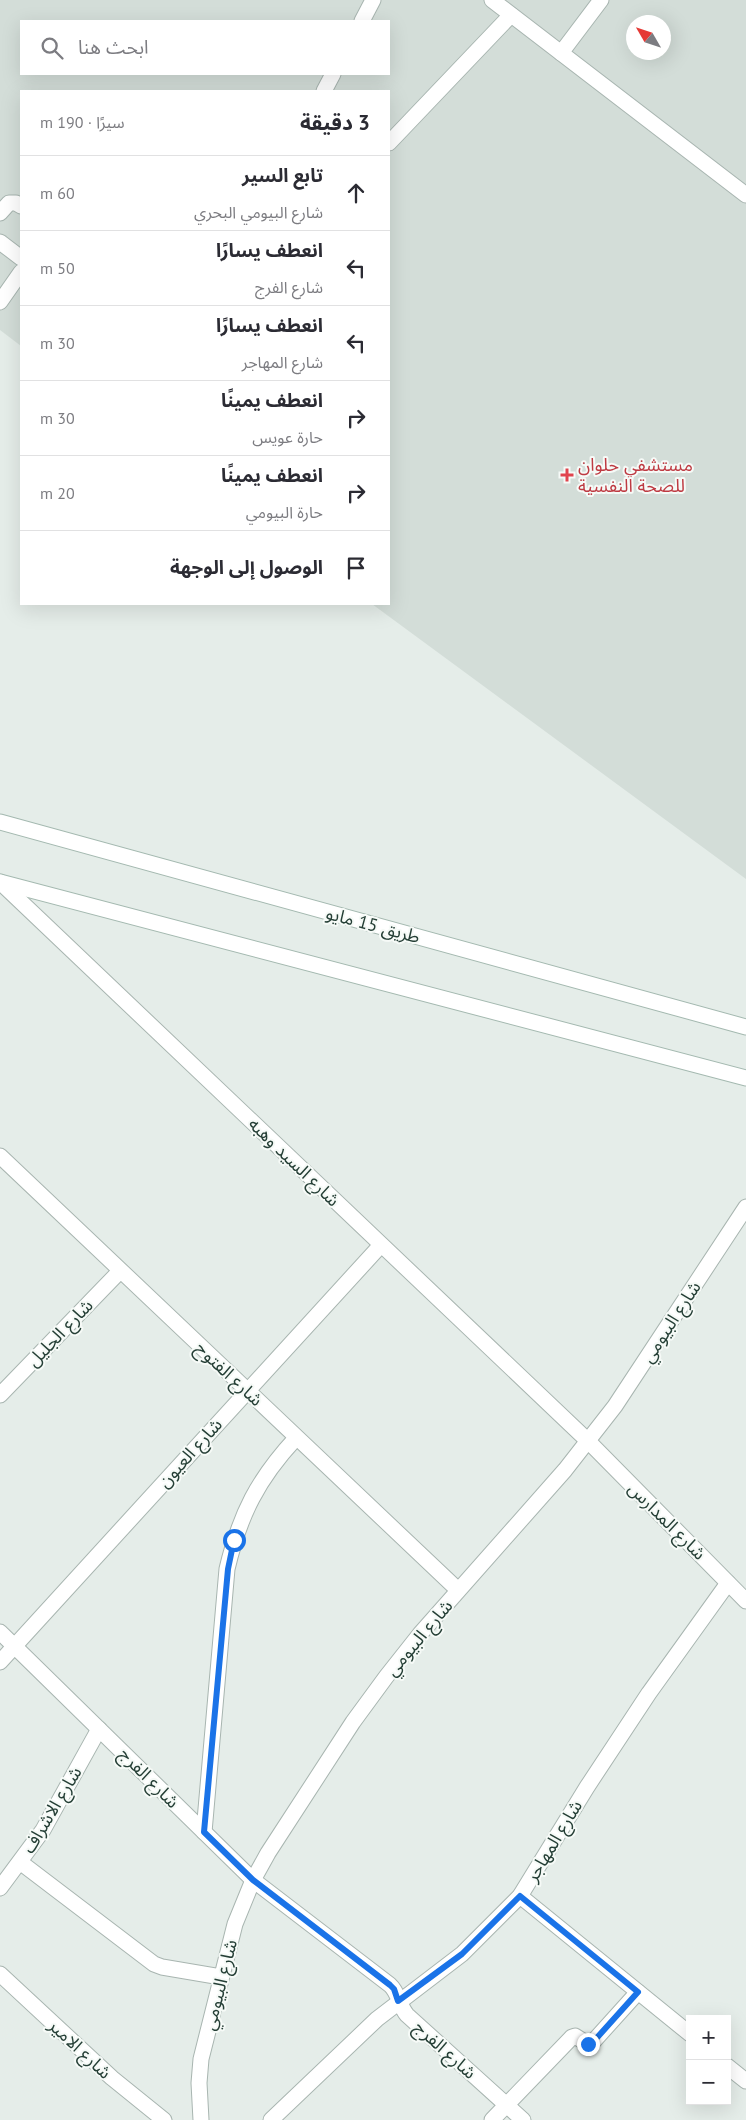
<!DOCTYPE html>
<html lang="ar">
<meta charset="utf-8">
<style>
:root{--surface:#fff;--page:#f7f7f7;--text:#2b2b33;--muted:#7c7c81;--line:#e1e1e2}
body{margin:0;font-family:"PT Sans","Noto Sans Arabic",sans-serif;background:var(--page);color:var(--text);direction:rtl}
.controls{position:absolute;right:15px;bottom:15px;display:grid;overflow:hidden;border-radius:0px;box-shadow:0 5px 20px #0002}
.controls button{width:45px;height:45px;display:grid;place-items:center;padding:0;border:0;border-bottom:1px solid var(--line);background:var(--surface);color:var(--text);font:25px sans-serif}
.compass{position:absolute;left:626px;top:15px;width:45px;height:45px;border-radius:50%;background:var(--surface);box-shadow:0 5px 20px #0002;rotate:309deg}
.stop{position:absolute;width:15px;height:15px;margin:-11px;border:4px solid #1a73e8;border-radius:50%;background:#fff}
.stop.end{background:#1a73e8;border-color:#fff;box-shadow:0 1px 5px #0008}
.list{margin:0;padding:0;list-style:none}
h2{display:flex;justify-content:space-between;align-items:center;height:65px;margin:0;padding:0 20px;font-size:21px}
h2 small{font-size:16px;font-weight:400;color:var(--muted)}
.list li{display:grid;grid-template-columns:32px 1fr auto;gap:15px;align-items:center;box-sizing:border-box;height:75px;padding:0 20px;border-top:1px solid var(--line)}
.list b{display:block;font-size:19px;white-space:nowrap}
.list p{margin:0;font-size:16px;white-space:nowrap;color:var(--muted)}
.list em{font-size:16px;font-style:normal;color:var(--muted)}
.icon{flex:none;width:28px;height:28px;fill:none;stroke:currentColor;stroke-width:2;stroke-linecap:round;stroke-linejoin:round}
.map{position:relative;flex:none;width:746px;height:2120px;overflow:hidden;direction:ltr}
.search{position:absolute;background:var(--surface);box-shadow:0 5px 20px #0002;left:20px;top:20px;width:370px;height:55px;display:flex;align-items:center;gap:12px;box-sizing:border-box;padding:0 18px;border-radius:0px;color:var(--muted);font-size:19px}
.panel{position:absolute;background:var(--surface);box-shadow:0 5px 20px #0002;left:20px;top:90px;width:370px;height:515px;border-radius:0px;direction:rtl}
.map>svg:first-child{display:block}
.built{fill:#d3ddd8;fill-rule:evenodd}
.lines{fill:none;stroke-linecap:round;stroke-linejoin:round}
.service-casing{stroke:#a8b5b0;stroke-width:17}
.minor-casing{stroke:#a8b5b0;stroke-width:17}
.secondary-casing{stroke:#a4b9b0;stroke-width:17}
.service{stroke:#fff;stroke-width:15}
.minor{stroke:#fff;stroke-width:15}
.secondary{stroke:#fff;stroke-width:15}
.route{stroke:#1a73e8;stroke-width:6}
.health-dot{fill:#e0444e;stroke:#f6faf7;stroke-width:2}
.labels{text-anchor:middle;stroke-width:4;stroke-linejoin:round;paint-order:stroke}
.health-label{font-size:18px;fill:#be3a42;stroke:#f6faf7;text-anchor:start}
.street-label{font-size:18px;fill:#253f36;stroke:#f6faf7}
</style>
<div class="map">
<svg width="746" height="2120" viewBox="0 0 746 2120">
<rect width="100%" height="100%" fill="#e5ede9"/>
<path class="built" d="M 0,0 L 746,0 L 746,879 L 372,604 L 389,604 L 389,91 L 21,91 L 21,346 L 0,330 ZM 21,21 L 389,21 L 389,74 L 21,74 ZM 634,22 L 664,22 L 664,52 L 634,52 Z"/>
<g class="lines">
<defs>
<g id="service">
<polyline points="492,0 746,195"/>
<polyline points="362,21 373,0"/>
<polyline points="561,53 601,0"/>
<polyline points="324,91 333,74"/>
<polyline points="389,143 511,15"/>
<polyline points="0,213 9,203 16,203 21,206"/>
<polyline points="0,242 21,258"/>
<polyline points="0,302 21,272"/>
</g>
<g id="minor">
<polyline points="0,882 588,1441 746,1601"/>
<polyline points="0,1156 458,1590"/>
<polyline points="0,1395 120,1271"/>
<path d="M 0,1632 L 253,1880 L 390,1985 C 399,1993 399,2006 407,2015 L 523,2120"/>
<polyline points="0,1662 381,1245"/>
<path d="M 204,1832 L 227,1569 C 240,1514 258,1479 296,1438"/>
<polyline points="20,1862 154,1964 162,1967 221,1977"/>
<polyline points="0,1888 43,1830 99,1729"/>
<polyline points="520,1896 690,2034"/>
<polyline points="0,1974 112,2078 164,2120"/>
<polyline points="727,2066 746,2081"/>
<polyline points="201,2120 199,2083 201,2059 235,1924 253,1880 268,1853 353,1722 386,1677 420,1634 565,1470 615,1406 746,1207"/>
<polyline points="271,2120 377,2019 462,1954 520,1896 587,1787 649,1693 728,1583"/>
<polyline points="492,2120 572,2037 575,2036 586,2043 592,2043 638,1992"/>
</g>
<g id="secondary">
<polyline points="0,822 746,1027"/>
<polyline points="0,882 746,1078"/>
</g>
</defs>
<use href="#service" class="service-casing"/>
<use href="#minor" class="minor-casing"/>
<use href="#secondary" class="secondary-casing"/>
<use href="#service" class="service"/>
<use href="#minor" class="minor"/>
<use href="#secondary" class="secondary"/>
</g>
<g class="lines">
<polyline class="route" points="234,1540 228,1569 204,1832 253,1880 390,1985 394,1989 398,2001 462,1954 520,1896 638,1992 594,2041 588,2044"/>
</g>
<path class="health-dot" d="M564.5 467.5h5v5h5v5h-5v5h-5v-5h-5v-5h5z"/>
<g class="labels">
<g class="health-label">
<text x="578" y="471">مستشفي حلوان<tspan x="578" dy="21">للصحة النفسية</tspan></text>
</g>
<g class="street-label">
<text transform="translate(373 925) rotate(15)" y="6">طريق 15 مايو</text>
<text transform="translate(294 1162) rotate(44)" y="6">شارع السيد وهبه</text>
<text transform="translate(671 1322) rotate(-57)" y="6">شارع البيومي</text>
<text transform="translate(60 1333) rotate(-46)" y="6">شارع الجليل</text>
<text transform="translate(229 1374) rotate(43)" y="6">شارع الفتوح</text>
<text transform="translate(190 1453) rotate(-48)" y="6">شارع العيون</text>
<text transform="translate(667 1521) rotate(45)" y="6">شارع المدارس</text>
<text transform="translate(419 1638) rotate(-50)" y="6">شارع البيومي</text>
<text transform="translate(149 1778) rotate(45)" y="6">شارع الفرج</text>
<text transform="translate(52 1810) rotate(-59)" y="6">شارع الاشراف</text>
<text transform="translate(554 1841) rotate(-59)" y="6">شارع المهاجر</text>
<text transform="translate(220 1985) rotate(-76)" y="6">شارع البيومي</text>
<text transform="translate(80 2049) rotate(43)" y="6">شارع الامير</text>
<text transform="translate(445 2050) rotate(42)" y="6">شارع الفرج</text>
</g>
</g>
</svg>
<div class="controls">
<button>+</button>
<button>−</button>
</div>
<svg class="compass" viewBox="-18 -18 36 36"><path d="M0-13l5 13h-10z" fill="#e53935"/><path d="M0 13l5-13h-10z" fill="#7c7c81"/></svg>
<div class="stop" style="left:234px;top:1540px"></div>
<div class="stop end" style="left:588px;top:2044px"></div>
<div class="search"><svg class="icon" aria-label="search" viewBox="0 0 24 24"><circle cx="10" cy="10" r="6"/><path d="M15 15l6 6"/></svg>ابحث هنا</div>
<section class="panel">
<h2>3 دقيقة<small>سيرًا · 190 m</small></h2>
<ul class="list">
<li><svg class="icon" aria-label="ahead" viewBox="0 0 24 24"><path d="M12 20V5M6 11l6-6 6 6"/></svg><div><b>تابع السير</b><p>شارع البيومي البحري</p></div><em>60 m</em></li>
<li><svg class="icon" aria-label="left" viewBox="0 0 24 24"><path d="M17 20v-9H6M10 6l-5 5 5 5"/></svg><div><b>انعطف يسارًا</b><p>شارع الفرج</p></div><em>50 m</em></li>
<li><svg class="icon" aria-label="left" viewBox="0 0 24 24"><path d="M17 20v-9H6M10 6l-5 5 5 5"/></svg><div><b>انعطف يسارًا</b><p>شارع المهاجر</p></div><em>30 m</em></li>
<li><svg class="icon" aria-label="right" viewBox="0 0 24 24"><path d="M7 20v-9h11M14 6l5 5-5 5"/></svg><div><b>انعطف يمينًا</b><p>حارة عويس</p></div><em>30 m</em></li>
<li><svg class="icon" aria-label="right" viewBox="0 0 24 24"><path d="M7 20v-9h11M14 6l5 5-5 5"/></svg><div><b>انعطف يمينًا</b><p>حارة البيومي</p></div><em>20 m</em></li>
<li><svg class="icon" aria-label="arrive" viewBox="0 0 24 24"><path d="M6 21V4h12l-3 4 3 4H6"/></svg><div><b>الوصول إلى الوجهة</b></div></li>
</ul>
</section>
</div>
